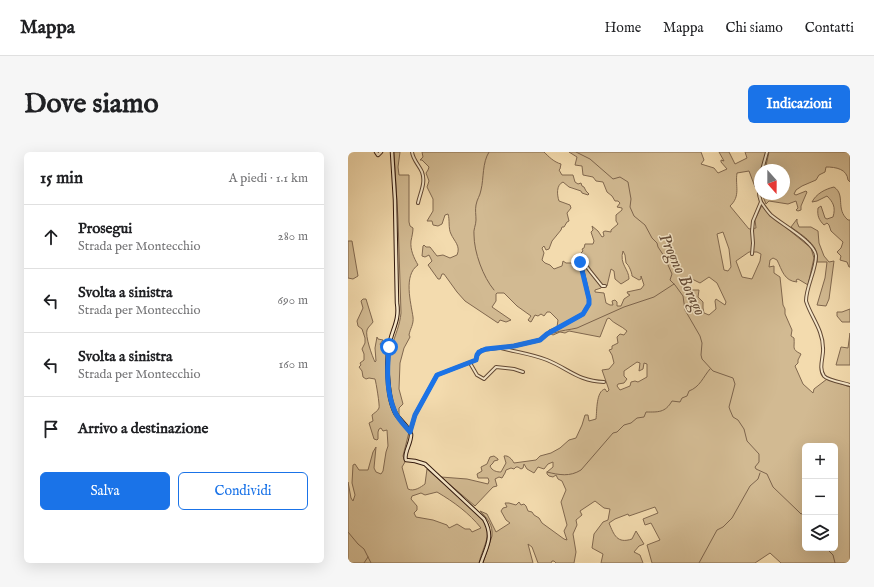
<!DOCTYPE html>
<html lang="it">
<meta charset="utf-8">
<style>
:root{--surface:#fff;--page:#f6f6f6;--text:#202124;--muted:#757577;--line:#e0e0e0;--accent:#1a73e8}
body{margin:0;font-family:"IM FELL English",serif;background:var(--page);color:var(--text)}
.controls{position:absolute;right:12px;bottom:12px;display:grid;overflow:hidden;border-radius:6px;box-shadow:0 4px 16px #0002}
.controls button{width:36px;height:36px;display:grid;place-items:center;padding:0;border:0;border-bottom:1px solid var(--line);background:var(--surface);color:var(--text);font:20px sans-serif}
.compass{position:absolute;left:406px;top:12px;width:36px;height:36px;border-radius:50%;background:var(--surface);box-shadow:0 4px 16px #0002;rotate:159deg}
.stop{position:absolute;width:12px;height:12px;margin:-9px;border:3px solid #1a73e8;border-radius:50%;background:#fff}
.stop.end{background:#1a73e8;border-color:#fff;box-shadow:0 1px 4px #0008}
.list{margin:0;padding:0;list-style:none}
h2{display:flex;justify-content:space-between;align-items:center;height:52px;margin:0;padding:0 16px;font-size:17px}
h2 small{font-size:13px;font-weight:400;color:var(--muted)}
.list li{display:grid;grid-template-columns:26px 1fr auto;gap:12px;align-items:center;box-sizing:border-box;height:64px;padding:0 16px;border-top:1px solid var(--line)}
.list b{display:block;font-size:15px;white-space:nowrap}
.list p{margin:0;font-size:13px;white-space:nowrap;color:var(--muted)}
.list em{font-size:13px;font-style:normal;color:var(--muted)}
.actions{display:flex;gap:8px;padding:12px 16px}
.actions a{flex:1;padding:9px 0;border:1px solid var(--accent);border-radius:6px;text-align:center;font-size:14px;color:var(--accent)}
.actions .main{background:var(--accent);color:#fff}
.icon{flex:none;width:22px;height:22px;fill:none;stroke:currentColor;stroke-width:2;stroke-linecap:round;stroke-linejoin:round}
.map{position:relative;flex:none;width:502px;height:411px;overflow:hidden;border-radius:6px}
header{display:flex;align-items:center;gap:24px;box-sizing:border-box;height:56px;padding:0 20px;background:var(--surface);border-bottom:1px solid var(--line)}
header strong{font-size:19px}
nav{display:flex;gap:22px;margin-inline-start:auto;font-size:14px}
.intro{display:flex;align-items:center;justify-content:space-between;box-sizing:border-box;height:96px;padding:0 24px}
h1{margin:0;font-size:28px}
.button{padding:10px 18px;border-radius:6px;background:var(--accent);color:#fff;font-size:14px;font-weight:700}
main{display:flex;gap:24px;padding:0 24px}
aside{flex:1;background:var(--surface);border-radius:6px;box-shadow:0 4px 16px #0002}
.map>svg:first-child{display:block}
.green{fill:#d2ba92;stroke:#81684f;fill-rule:evenodd}
.lines{fill:none;stroke-linecap:round;stroke-linejoin:round}
.stream{stroke:#7d644c;stroke-width:1}
.street-casing{stroke:#614834;stroke-width:4}
.secondary-casing{stroke:#30170c;stroke-width:4.5}
.street{stroke:#f7e8ca;stroke-width:2}
.secondary{stroke:#f7e8ca;stroke-width:2.5}
.route{stroke:#1a73e8;stroke-width:5}
.labels{text-anchor:middle;stroke-width:3;stroke-linejoin:round;paint-order:stroke}
.water-label{font-size:17px;font-style:italic;fill:#644b37;stroke:#f7e8ca}
</style>
<header>
<strong>Mappa</strong>
<nav><a>Home</a><a>Mappa</a><a>Chi siamo</a><a>Contatti</a></nav>
</header>
<div class="intro"><h1>Dove siamo</h1><a class="button">Indicazioni</a></div>
<main>
<aside>
<h2>15 min<small>A piedi · 1.1 km</small></h2>
<ul class="list">
<li><svg class="icon" aria-label="ahead" viewBox="0 0 24 24"><path d="M12 20V5M6 11l6-6 6 6"/></svg><div><b>Prosegui</b><p>Strada per Montecchio</p></div><em>280 m</em></li>
<li><svg class="icon" aria-label="left" viewBox="0 0 24 24"><path d="M17 20v-9H6M10 6l-5 5 5 5"/></svg><div><b>Svolta a sinistra</b><p>Strada per Montecchio</p></div><em>690 m</em></li>
<li><svg class="icon" aria-label="left" viewBox="0 0 24 24"><path d="M17 20v-9H6M10 6l-5 5 5 5"/></svg><div><b>Svolta a sinistra</b><p>Strada per Montecchio</p></div><em>160 m</em></li>
<li><svg class="icon" aria-label="arrive" viewBox="0 0 24 24"><path d="M6 21V4h12l-3 4 3 4H6"/></svg><div><b>Arrivo a destinazione</b></div></li>
</ul>
<div class="actions"><a class="main">Salva</a><a>Condividi</a></div>
</aside>
<div class="map">
<svg width="502" height="411" viewBox="0 0 502 411">
<rect width="100%" height="100%" fill="#f3dbae"/>
<filter id="stains"><feTurbulence type="fractalNoise" baseFrequency=".005" numOctaves="4"/><feColorMatrix values="0 0 0 0 .2 0 0 0 0 .09 0 0 0 0 .02 0 0 0 .5 -.17"/></filter>
<radialGradient id="worn" r=".72"><stop offset=".6" stop-color="#630" stop-opacity="0"/><stop offset="1" stop-color="#630" stop-opacity=".3"/></radialGradient>
<g class="green">
<path d="M 46,0 L 52,0 L 50,15 L 51,23 L 61,23 L 61,70 L 62,74 L 65,76 C 65,80 64,84 63,89 C 62,98 66,106 70,113 C 55,123 63,151 65,165 C 66,172 62,177 61,183 L 62,185 L 56,196 L 52,211 L 51,237 L 55,252 L 51,256 L 51,264 C 41,246 39,213 44,194 C 47,183 52,173 53,161 L 50,67 Z"/>
<path d="M 74,0 L 196,0 C 201,5 206,10 213,12 L 212,17 L 211,18 L 214,23 L 225,23 L 227,30 L 230,32 L 233,31 L 234,34 L 236,35 L 238,39 L 241,42 L 240,43 L 234,41 L 233,39 L 221,35 L 215,30 C 208,33 209,43 211,49 L 222,53 L 223,56 L 219,61 L 221,69 L 219,70 L 216,75 L 214,75 L 213,78 L 204,89 L 201,97 L 198,98 L 196,94 L 194,96 L 196,101 L 194,108 L 197,111 L 202,113 L 206,117 L 214,114 L 215,109 L 218,111 L 225,111 L 233,101 L 235,99 L 234,97 L 236,96 L 237,92 L 245,92 L 246,89 L 243,80 L 245,78 L 244,74 L 250,79 L 254,85 L 256,84 L 255,80 L 257,79 L 263,80 L 263,78 L 270,72 L 268,69 L 268,63 L 274,58 L 274,56 L 269,55 L 272,51 L 270,49 L 267,49 L 264,44 L 259,40 L 255,30 L 248,29 L 245,25 L 235,23 L 234,14 L 227,13 L 229,5 L 221,0 L 353,0 L 356,8 L 353,12 L 366,16 L 370,21 L 379,17 L 373,10 L 373,8 L 376,9 L 371,0 L 381,0 L 387,12 L 399,6 L 397,0 L 418,0 L 413,18 L 412,18 L 409,36 L 407,35 L 401,19 L 389,21 C 387,34 393,44 382,54 L 401,77 L 408,76 L 407,68 L 414,53 L 425,65 L 463,96 L 466,106 L 460,133 L 450,127 L 448,128 L 449,130 C 436,129 434,118 429,108 L 425,106 L 422,108 L 421,115 L 426,114 L 426,121 L 432,125 L 435,153 L 437,157 L 437,162 L 444,178 L 443,184 L 446,186 C 447,196 443,197 453,202 L 450,208 L 450,211 L 447,214 L 455,232 L 465,241 L 466,237 L 479,227 L 502,235 L 502,411 L 433,411 L 422,401 L 407,411 L 304,411 L 299,393 L 312,388 L 303,371 L 297,373 L 295,367 L 310,361 L 307,355 L 281,364 L 280,362 L 267,367 L 261,371 C 266,383 269,392 284,387 L 288,379 L 296,392 L 291,394 L 286,400 L 292,403 L 295,411 L 253,411 L 255,402 L 244,396 L 246,382 L 255,370 L 260,368 L 262,357 L 256,356 L 247,349 L 232,359 L 234,363 L 228,368 L 229,373 L 225,382 L 228,400 L 226,411 L 208,411 L 206,409 L 204,409 L 203,411 L 190,411 L 184,395 L 180,392 L 185,411 L 135,411 L 144,384 C 145,373 140,367 132,359 L 139,362 L 148,380 L 162,371 L 158,368 L 153,359 L 155,356 L 159,355 L 157,351 L 161,351 L 168,353 L 171,350 L 173,353 L 176,352 L 178,354 L 180,359 L 184,360 L 186,363 L 191,366 L 194,371 L 216,387 L 219,388 L 216,379 L 219,373 L 213,350 L 218,338 L 214,329 L 210,327 L 208,323 L 205,325 L 201,324 L 199,322 L 199,320 L 205,315 L 205,310 L 200,312 L 196,317 L 190,315 L 186,321 L 179,317 L 176,312 L 175,316 L 173,317 L 170,315 L 168,315 L 166,317 L 163,316 L 158,318 L 157,321 L 154,326 L 151,325 L 147,327 L 149,334 L 145,335 L 127,354 L 93,325 L 119,327 L 140,332 L 141,329 L 140,326 L 130,326 L 129,322 L 134,319 L 133,315 L 139,312 L 142,305 L 146,304 L 150,307 L 150,308 L 146,309 L 145,311 L 142,314 C 144,319 149,320 153,320 L 158,311 L 156,304 C 160,303 164,307 166,311 L 188,308 L 192,304 L 203,301 L 212,296 L 221,288 L 228,286 L 234,273 L 237,263 L 240,263 L 241,269 L 248,267 C 249,259 248,239 257,237 L 259,240 L 261,238 L 254,218 L 261,217 L 266,211 L 264,203 L 261,198 L 264,197 L 264,194 L 270,191 L 269,185 L 272,182 L 276,183 L 279,179 C 274,174 266,172 261,166 L 259,167 L 252,185 L 221,179 L 217,181 L 212,180 L 205,183 L 201,181 L 201,178 L 209,175 L 210,168 L 202,160 L 199,160 L 196,164 L 193,162 L 190,164 L 187,163 L 183,170 L 181,169 L 180,168 L 183,164 L 169,154 L 156,141 L 149,141 L 148,142 L 148,149 L 144,155 L 163,168 L 158,170 L 152,168 L 150,171 L 117,149 L 109,140 L 96,122 L 94,122 L 92,127 L 90,127 L 80,113 L 84,109 L 81,103 L 77,105 L 74,104 L 75,94 L 76,93 L 78,95 L 82,95 L 89,104 L 95,103 L 102,106 L 109,103 C 113,94 106,89 103,82 C 100,76 102,68 100,62 L 97,63 L 94,72 L 90,74 L 85,73 L 84,69 L 79,69 L 85,59 L 85,47 L 79,35 L 81,29 L 78,21 L 80,18 L 81,15 L 74,8 L 72,8 L 75,5 ZM 375,80 L 381,97 L 383,115 L 380,119 L 376,118 L 369,82 ZM 275,99 L 277,103 L 278,111 C 281,113 284,121 284,124 L 291,128 L 293,127 L 293,124 L 296,133 L 293,137 L 279,140 L 280,142 L 282,143 L 276,147 L 273,154 L 269,154 L 269,150 L 267,148 L 264,149 L 265,153 L 262,153 L 258,151 L 256,141 L 247,140 L 247,138 L 253,136 L 255,134 L 259,134 L 263,117 L 266,119 L 267,127 L 273,132 L 281,127 C 281,117 271,112 275,99 ZM 401,100 L 409,100 L 413,102 L 412,109 L 404,127 L 394,125 L 388,109 ZM 361,125 L 369,131 L 378,150 L 377,153 L 368,147 L 367,149 L 368,157 L 361,163 L 356,161 L 355,156 L 355,150 L 350,145 L 351,138 L 341,138 L 339,133 L 344,127 L 352,131 ZM 289,210 L 292,211 L 291,219 L 295,217 L 296,211 L 299,212 L 299,225 L 290,230 L 287,229 L 283,230 L 282,234 L 272,238 L 269,234 L 270,232 L 276,231 L 279,227 L 276,224 L 276,219 ZM 457,294 L 487,294 L 487,396 L 457,396 Z"/>
<path d="M 421,0 L 502,0 L 502,30 L 500,28 C 499,17 488,15 478,15 L 477,20 L 471,23 L 468,28 L 454,34 L 448,38 L 446,42 L 448,43 L 458,39 L 459,40 L 453,54 L 453,58 L 450,59 L 448,58 L 450,56 L 448,49 L 440,52 L 421,49 L 418,52 L 414,42 L 436,42 L 436,18 L 417,18 Z"/>
<path d="M 486,35 C 498,43 487,57 500,68 L 502,68 L 502,115 L 501,115 L 499,110 L 492,108 L 493,104 L 489,100 L 493,96 L 495,90 L 483,79 L 481,73 L 479,71 L 476,73 C 471,68 469,64 470,56 L 473,54 L 477,66 L 479,67 L 485,65 C 488,55 485,50 479,44 L 469,49 L 464,50 C 468,42 477,37 486,35 Z"/>
<path d="M 449,67 L 449,70 L 451,75 L 463,75 L 470,79 L 471,91 L 476,104 L 481,110 L 486,109 L 481,147 L 478,154 L 469,153 L 477,126 L 479,110 L 469,110 C 472,93 455,84 443,75 Z"/>
<polygon points="0,89 4,89 10,124 5,127 0,126"/>
<path d="M 15,147 L 18,147 L 25,170 C 23,173 20,175 19,178 C 17,184 24,204 27,210 L 28,209 L 27,196 L 29,185 L 30,187 L 35,188 L 32,192 L 33,194 L 36,192 L 41,191 C 36,211 36,243 46,263 C 50,270 57,273 61,280 L 55,304 L 57,310 L 54,315 L 60,337 C 66,340 73,335 77,332 L 79,317 L 132,364 C 147,381 135,393 131,411 L 0,411 L 0,330 L 3,346 L 5,349 L 7,343 L 4,331 L 5,313 L 7,312 L 11,318 L 20,318 L 25,300 L 28,295 L 26,316 L 28,320 L 33,322 L 35,319 L 38,300 L 40,294 L 39,278 L 35,279 L 33,276 L 31,277 L 30,280 L 30,287 L 29,288 L 26,287 L 21,271 L 25,269 L 24,263 C 26,261 30,259 31,256 C 32,254 28,230 27,227 L 21,226 L 18,227 L 15,225 L 14,219 L 11,215 L 13,213 L 12,211 L 16,208 L 16,202 L 14,197 L 17,191 L 17,186 L 14,177 L 10,174 L 9,169 L 15,156 L 13,149 ZM 89,340 C 106,350 121,361 133,376 L 124,380 L 122,377 L 117,377 L 109,372 L 101,376 L 99,373 L 85,368 L 68,365 L 66,361 L 69,358 L 69,354 L 63,347 L 64,344 L 73,341 L 77,343 Z"/>
<polygon points="502,157 502,170 494,170 489,164 489,160 494,160"/>
<polygon points="502,181 502,213 488,213 493,195 500,196"/>
</g>
<g class="lines">
<g class="stream">
<path d="M 141,0 C 134,11 136,26 133,38 C 132,44 129,47 128,53 C 127,58 128,63 128,68 C 128,73 125,78 126,83 C 126,100 135,125 146,138"/>
<polyline points="228,0 242,7 265,27 272,25 280,30 283,47 282,55 286,64 297,73 304,86 309,91 310,95 316,104 324,122 322,128 327,133 335,144 337,158 352,184 354,191 353,203 354,207 365,219 385,226 387,232 381,255 382,258 385,265 390,268 396,277 399,289 411,302 411,310 407,315 408,317 419,322 425,335 450,359 453,362 457,360"/>
<path d="M 206,181 C 214,178 221,178 229,176 L 276,155 L 306,145 L 326,132"/>
<path d="M 199,320 C 211,323 222,325 233,318 L 265,281 L 269,280 L 276,273 L 283,271 L 289,266 L 296,265 L 298,260 C 310,260 317,261 324,249 L 332,250 L 334,246 L 339,244 L 341,239 C 352,235 355,225 362,217"/>
<polyline points="0,380 10,392 16,397 23,411"/>
<polyline points="478,396 485,403 487,411"/>
<polyline points="16,411 20,405"/>
<polyline points="351,411 369,378 375,375 384,366 402,334 410,327 412,321"/>
</g>
<defs>
<g id="street">
<path d="M 64,0 C 65,8 71,13 74,20 C 78,31 72,41 70,51"/>
<polyline points="414,18 419,0"/>
<path d="M 413,50 C 416,54 419,59 423,63 C 433,72 467,90 468,104 C 468,118 458,135 458,149 C 463,165 475,178 475,196 C 476,204 470,216 476,224 C 479,228 496,231 502,233"/>
<path d="M 404,102 L 405,91 L 404,79 L 405,69 L 413,50 C 410,42 410,35 412,26"/>
<path d="M 153,196 C 168,200 184,202 199,208 C 221,217 230,229 256,230"/>
<polyline points="122,211 129,223 136,227 148,215 166,217 175,220"/>
<polyline points="62,280 67,263 89,223 128,208 129,203 134,198 166,194 192,188 199,182 235,162 241,152 241,147 232,108 234,108 242,119 254,134 257,134"/>
</g>
<g id="secondary">
<polyline points="28,0 30,3 33,0"/>
<path d="M 44,0 L 47,48 L 49,151 C 52,170 43,178 41,195 C 39,205 39,216 40,226 C 41,238 42,252 48,262 C 52,268 61,275 63,282 C 64,290 55,302 58,308 L 67,309 L 77,312 L 136,367 C 146,385 139,393 133,411"/>
</g>
</defs>
<use href="#street" class="street-casing"/>
<use href="#secondary" class="secondary-casing"/>
<use href="#street" class="street"/>
<use href="#secondary" class="secondary"/>
</g>
<g class="lines">
<path class="route" d="M 41,195 C 39,216 38,240 47,260 C 50,267 57,274 62,280 L 67,263 L 89,223 L 128,208 L 129,203 L 131,200 L 138,197 L 166,194 L 192,188 L 199,182 L 235,162 L 241,152 L 241,147 L 232,110"/>
</g>
<g class="labels">
<g class="water-label">
<text transform="translate(335 122) rotate(65)" y="6">Progno Borago</text>
</g>
</g>
<rect width="100%" height="100%" filter="url(#stains)"/>
<rect width="100%" height="100%" fill="url(#worn)"/>
</svg>
<div class="controls">
<button>+</button>
<button>−</button>
<button><svg class="icon" aria-label="layers" viewBox="0 0 24 24"><path d="M12 4l9 5-9 5-9-5zM3 14l9 5 9-5"/></svg></button>
</div>
<svg class="compass" viewBox="-18 -18 36 36"><path d="M0-13l5 13h-10z" fill="#e53935"/><path d="M0 13l5-13h-10z" fill="#757577"/></svg>
<div class="stop" style="left:41px;top:195px"></div>
<div class="stop end" style="left:232px;top:110px"></div>
</div>
</main>
